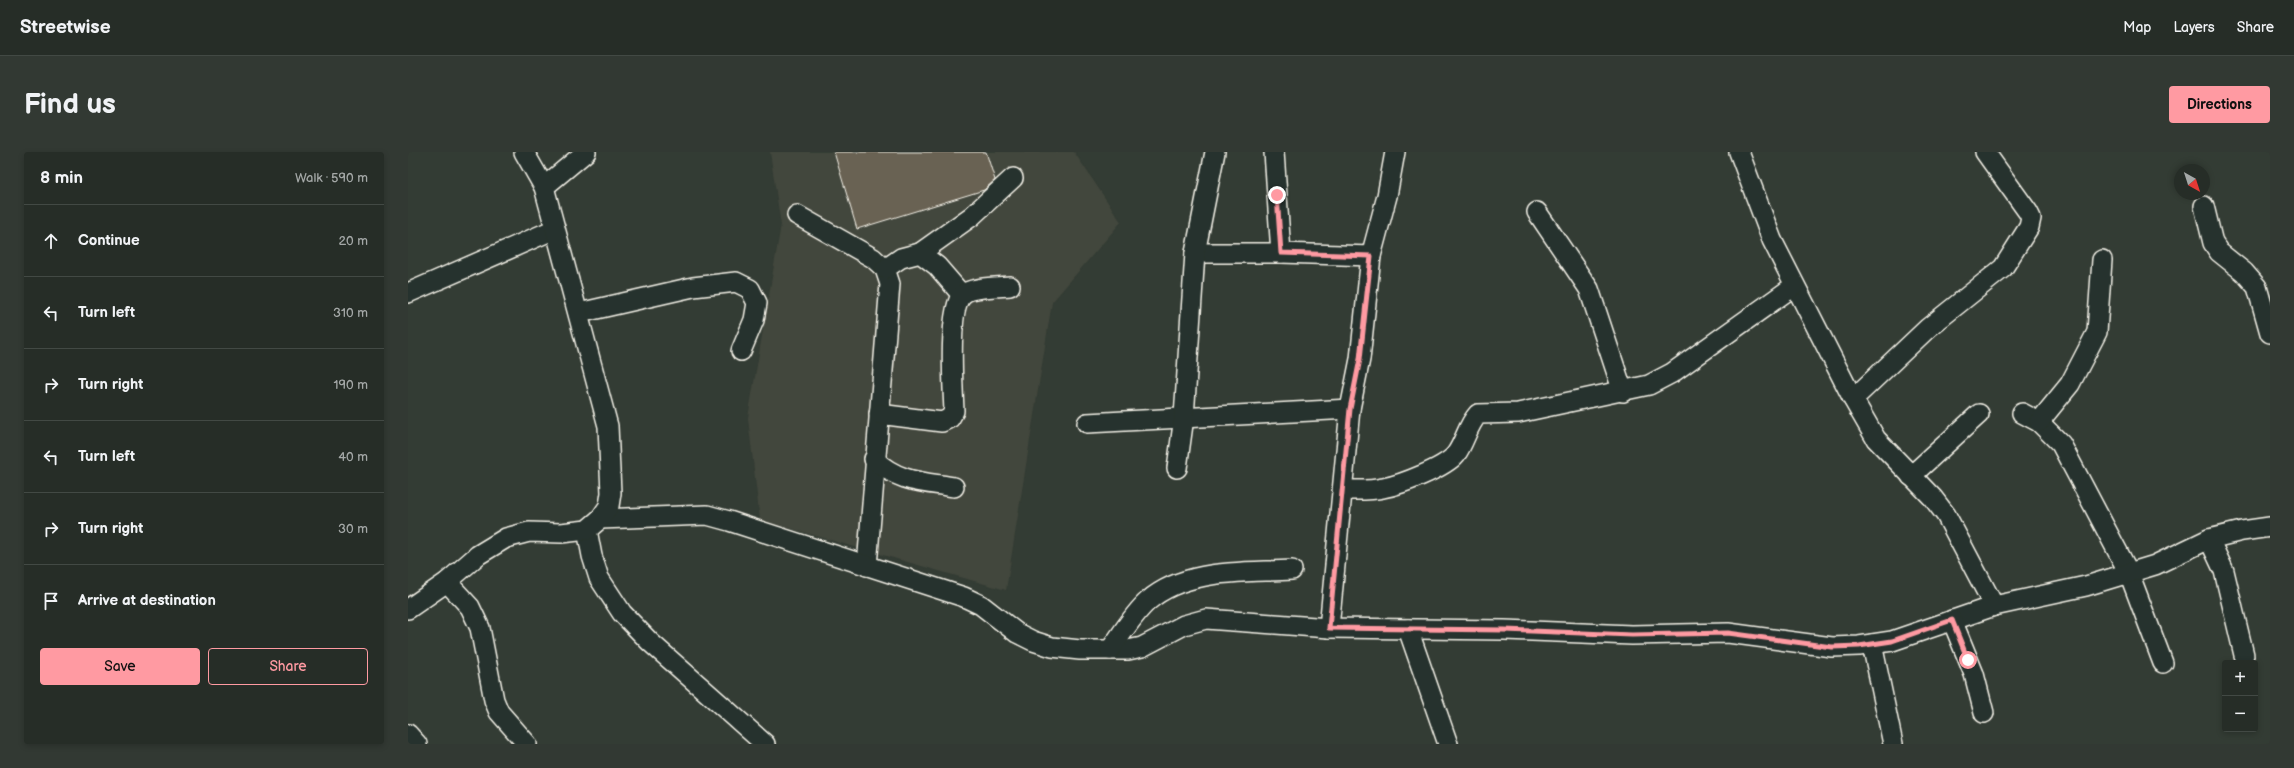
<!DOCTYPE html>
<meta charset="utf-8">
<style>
:root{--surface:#262d27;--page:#323933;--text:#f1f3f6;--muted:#a4a8a7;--line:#424944;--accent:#ff9aa2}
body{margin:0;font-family:"Balsamiq Sans",sans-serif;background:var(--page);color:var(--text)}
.controls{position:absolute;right:12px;bottom:12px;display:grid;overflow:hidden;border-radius:4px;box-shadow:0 2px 6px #0003}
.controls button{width:36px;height:36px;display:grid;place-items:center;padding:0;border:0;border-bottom:1px solid var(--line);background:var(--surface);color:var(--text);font:20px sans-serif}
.compass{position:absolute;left:1766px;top:12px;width:36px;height:36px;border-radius:50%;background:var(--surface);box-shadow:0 2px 6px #0003;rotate:141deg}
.stop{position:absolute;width:12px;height:12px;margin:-9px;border:3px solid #ff9aa2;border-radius:50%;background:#fff}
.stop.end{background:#ff9aa2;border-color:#fff;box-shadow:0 1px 4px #0008}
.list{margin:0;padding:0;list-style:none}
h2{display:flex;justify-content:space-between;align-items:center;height:52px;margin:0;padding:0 16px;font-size:17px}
h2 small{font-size:13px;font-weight:400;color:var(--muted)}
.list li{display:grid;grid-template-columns:26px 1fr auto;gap:12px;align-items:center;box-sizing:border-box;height:72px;padding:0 16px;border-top:1px solid var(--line)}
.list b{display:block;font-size:15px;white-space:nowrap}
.list em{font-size:13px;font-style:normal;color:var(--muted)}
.actions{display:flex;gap:8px;padding:12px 16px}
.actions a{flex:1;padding:9px 0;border:1px solid var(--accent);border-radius:4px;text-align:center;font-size:14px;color:var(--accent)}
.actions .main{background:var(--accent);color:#111}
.icon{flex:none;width:22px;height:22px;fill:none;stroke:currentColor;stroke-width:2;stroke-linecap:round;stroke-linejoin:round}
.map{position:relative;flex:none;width:1862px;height:592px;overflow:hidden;border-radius:4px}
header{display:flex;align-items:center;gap:24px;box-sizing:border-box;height:56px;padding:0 20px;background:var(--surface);border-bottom:1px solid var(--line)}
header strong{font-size:19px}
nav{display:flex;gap:22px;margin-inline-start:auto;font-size:14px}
.intro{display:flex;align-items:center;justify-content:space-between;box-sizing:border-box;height:96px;padding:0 24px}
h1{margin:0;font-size:28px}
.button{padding:10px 18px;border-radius:4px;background:var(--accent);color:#111;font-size:14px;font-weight:700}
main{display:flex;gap:24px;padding:0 24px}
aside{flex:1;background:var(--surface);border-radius:4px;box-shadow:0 2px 6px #0003}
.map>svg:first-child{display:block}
.built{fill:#43473d}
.building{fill:#696252;stroke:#f4f1e8}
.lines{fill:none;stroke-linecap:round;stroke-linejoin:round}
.minor-casing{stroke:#f4f1e8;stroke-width:22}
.minor{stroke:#26332d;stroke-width:19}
.route{stroke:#ff9aa2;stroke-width:5}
</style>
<header>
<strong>Streetwise</strong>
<nav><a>Map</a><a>Layers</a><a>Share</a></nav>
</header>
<div class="intro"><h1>Find us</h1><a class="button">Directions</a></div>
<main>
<aside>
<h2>8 min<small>Walk · 590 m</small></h2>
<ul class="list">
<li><svg class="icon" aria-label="ahead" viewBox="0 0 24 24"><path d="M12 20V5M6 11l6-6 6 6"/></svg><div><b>Continue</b></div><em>20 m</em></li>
<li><svg class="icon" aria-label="left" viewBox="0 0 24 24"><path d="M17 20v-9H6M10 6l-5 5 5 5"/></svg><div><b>Turn left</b></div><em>310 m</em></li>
<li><svg class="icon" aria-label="right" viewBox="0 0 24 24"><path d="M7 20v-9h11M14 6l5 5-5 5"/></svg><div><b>Turn right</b></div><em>190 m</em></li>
<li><svg class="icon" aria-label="left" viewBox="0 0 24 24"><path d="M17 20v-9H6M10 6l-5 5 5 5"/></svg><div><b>Turn left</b></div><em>40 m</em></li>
<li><svg class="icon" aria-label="right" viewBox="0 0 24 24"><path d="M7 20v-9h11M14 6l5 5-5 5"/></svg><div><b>Turn right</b></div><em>30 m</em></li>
<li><svg class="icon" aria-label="arrive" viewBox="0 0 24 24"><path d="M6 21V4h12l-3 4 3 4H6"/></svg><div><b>Arrive at destination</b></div></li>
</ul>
<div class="actions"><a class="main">Save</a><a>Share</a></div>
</aside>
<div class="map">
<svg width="1862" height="592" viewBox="0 0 1862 592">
<rect width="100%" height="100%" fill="#333c34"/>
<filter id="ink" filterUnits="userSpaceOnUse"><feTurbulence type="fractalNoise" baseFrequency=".025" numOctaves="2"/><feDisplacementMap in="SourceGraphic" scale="8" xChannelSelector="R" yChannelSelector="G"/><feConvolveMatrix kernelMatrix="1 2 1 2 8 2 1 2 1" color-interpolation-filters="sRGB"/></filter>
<g filter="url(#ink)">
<polygon class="built" points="362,0 666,0 713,70 644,150 598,438 352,368 340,266 373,73"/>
<polygon class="building" points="426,0 578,0 587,28 576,38 449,77"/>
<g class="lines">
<defs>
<g id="minor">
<polyline points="866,0 873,101"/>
<polyline points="1331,0 1364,88 1445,247 1468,287 1525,346 1538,363 1586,454"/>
<polyline points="136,35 178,0"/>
<polyline points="1796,54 1805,91 1811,100 1836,120 1849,135 1862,181"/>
<polyline points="1129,60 1181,137 1215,240"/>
<polyline points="389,63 465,106 477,117 482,132 459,414"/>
<polyline points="512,101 564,64 605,26"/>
<polyline points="787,101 873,101 963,104"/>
<polyline points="477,117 493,106 512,101 529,114 554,143"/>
<polyline points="0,141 147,77"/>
<polyline points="171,161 285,135 328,130 342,137 349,151 346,168 333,199"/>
<polyline points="1445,247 1520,176 1595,116 1621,75 1623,66 1620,60 1577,0"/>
<polyline points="1614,261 1631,270 1653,292 1721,421 1755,511"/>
<path d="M 471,262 L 534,270 L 542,266 L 546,259 C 545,237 540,157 554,143 C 561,135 591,135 602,134"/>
<polyline points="1631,270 1662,232 1689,180 1694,108"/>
<polyline points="679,271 942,257"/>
<path d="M 466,307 C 489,330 515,330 546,335"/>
<polyline points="769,316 776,265 787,101 807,0"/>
<polyline points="1503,324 1571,262"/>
<path d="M 935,338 C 948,338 962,339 975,336 C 992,333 1037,316 1048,302 C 1057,290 1059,274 1070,262 L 1110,261 L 1241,233 L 1264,221 L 1386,134"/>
<polyline points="192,367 299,363 321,369 556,445 573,453 609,481 625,489 644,495 672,498 720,498 734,495 776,473 798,467 921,476 1096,478 1224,483 1320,481 1424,495 1451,494 1484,489 1586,454 1678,434 1747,413 1801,387 1834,379 1862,375"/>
<polyline points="179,378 184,404 191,426 214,461 242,490 357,592"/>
<polyline points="1801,387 1816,419 1836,503"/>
<polyline points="39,430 62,455 72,476 86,548 91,560 119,592"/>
<polyline points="0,457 39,430 70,403 98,386 121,380 153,381 179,378 192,367 201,354 203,341 200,274 136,35 116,0"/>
<polyline points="1544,468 1566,522 1576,561"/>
<polyline points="921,476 942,257 952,207 963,104 979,44 987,0"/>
<polyline points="1000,477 1040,592"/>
<polyline points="1464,492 1485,592"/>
<path d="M 702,498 C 714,482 725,462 740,449 C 778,416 837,421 884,418"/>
<polyline points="0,582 9,592"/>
</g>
</defs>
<use href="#minor" class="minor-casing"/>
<use href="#minor" class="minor"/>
</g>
</g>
<g class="lines" filter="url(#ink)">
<polyline class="route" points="869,43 873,101 963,104 952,207 942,257 921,476 1096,478 1224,483 1320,481 1424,495 1451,494 1484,489 1544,468 1560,508"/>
</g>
</svg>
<div class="controls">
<button>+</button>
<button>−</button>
</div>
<svg class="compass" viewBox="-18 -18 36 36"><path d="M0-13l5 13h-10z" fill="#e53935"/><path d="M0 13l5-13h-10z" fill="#a4a8a7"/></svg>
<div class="stop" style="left:1560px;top:508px"></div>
<div class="stop end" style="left:869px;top:43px"></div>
</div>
</main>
